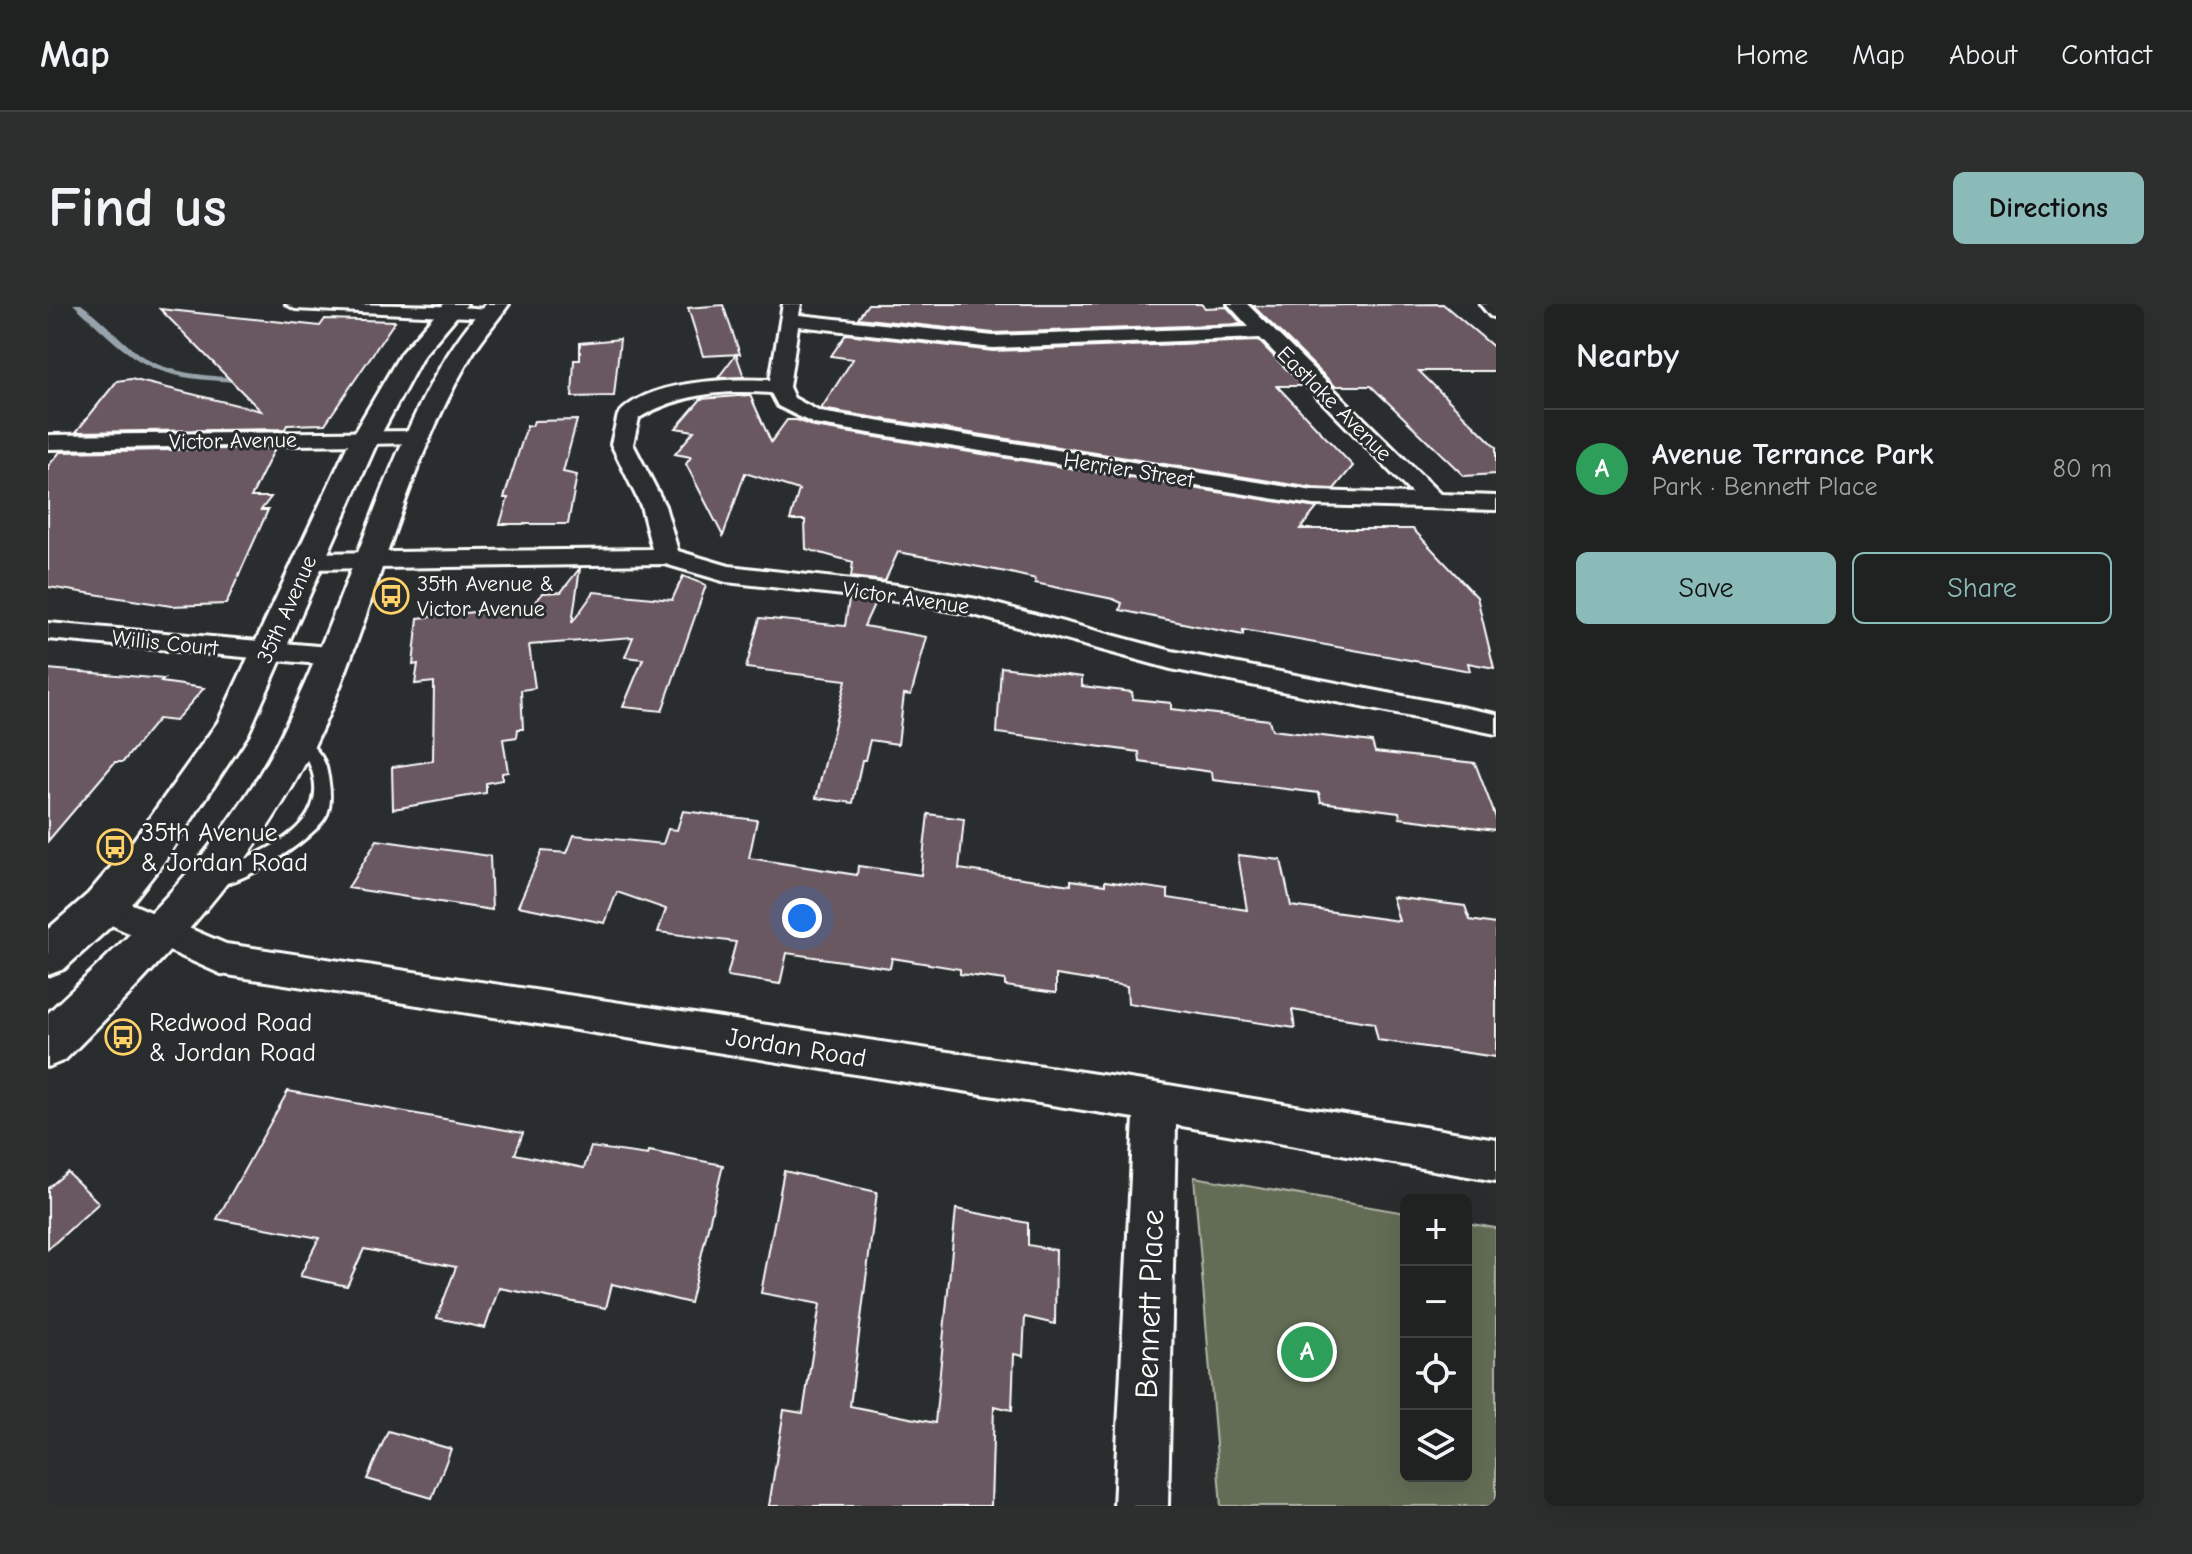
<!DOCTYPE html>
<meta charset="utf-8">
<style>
:root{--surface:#202222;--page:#2d2f2f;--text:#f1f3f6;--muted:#a2a4a5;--line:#3d3f40;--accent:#8bbbb9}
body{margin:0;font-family:"Comic Neue",sans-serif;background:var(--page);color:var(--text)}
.controls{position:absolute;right:24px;bottom:24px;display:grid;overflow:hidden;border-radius:12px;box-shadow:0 8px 32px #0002}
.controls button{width:72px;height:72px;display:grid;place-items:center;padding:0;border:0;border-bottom:2px solid var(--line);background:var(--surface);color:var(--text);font:40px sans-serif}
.you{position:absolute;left:754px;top:614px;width:28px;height:28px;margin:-20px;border:6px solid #fff;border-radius:50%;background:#1a73e8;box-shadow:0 0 0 12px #1a73e833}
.badge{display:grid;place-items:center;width:52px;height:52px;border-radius:50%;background:var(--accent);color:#fff;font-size:26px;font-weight:700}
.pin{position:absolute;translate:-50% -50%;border:4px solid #fff;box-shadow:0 2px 8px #0006}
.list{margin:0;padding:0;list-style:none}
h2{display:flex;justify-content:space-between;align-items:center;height:104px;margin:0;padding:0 32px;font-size:34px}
h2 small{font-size:26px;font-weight:400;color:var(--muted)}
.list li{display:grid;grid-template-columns:52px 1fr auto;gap:24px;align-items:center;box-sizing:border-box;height:120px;padding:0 32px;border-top:2px solid var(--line)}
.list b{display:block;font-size:30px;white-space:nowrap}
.list p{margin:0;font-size:26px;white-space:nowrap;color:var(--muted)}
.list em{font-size:26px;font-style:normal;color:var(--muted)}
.actions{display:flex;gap:16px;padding:24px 32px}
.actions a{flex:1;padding:18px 0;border:2px solid var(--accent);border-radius:12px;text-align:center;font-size:28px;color:var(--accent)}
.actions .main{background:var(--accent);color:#111}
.icon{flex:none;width:44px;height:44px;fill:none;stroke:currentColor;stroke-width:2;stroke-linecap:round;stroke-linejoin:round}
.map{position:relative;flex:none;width:1448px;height:1202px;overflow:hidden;border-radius:12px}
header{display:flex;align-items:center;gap:48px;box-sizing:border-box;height:112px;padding:0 40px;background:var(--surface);border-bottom:2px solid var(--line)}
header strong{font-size:38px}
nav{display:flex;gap:44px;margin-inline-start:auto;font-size:28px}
.intro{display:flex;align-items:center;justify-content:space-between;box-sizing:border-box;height:192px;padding:0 48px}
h1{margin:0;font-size:56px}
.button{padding:20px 36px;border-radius:12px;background:var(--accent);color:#111;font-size:28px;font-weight:700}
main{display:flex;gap:48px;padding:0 48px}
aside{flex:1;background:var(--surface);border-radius:12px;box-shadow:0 8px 32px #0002}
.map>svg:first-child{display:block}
.green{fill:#646d54;stroke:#b2b6aa;stroke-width:2}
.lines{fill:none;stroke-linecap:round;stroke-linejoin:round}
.stream{fill:#97a3ac;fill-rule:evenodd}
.building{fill:#695860;stroke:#fff;stroke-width:2}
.lane-casing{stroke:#fff;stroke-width:6}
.street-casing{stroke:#fff;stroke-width:6}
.secondary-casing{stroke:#fff;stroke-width:6}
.lane{fill:#2a2d2e;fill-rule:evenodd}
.street{fill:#2a2d2e;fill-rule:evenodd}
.secondary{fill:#2a2d2e;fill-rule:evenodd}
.labels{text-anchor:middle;stroke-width:6;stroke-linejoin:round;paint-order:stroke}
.far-street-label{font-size:22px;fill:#fff;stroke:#2a2d2e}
.far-poi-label{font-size:22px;fill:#fff;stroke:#2a2d2e;text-anchor:start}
.poi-label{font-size:26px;fill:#fff;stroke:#2a2d2e;text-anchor:start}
.street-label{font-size:26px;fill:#fff;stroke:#2a2d2e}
.near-street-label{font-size:32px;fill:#fff;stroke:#2a2d2e}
</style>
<header>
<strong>Map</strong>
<nav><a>Home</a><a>Map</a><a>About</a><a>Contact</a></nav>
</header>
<div class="intro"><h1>Find us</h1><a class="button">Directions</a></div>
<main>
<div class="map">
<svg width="1448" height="1202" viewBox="0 0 1448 1202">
<rect width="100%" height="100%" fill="#2a2d2e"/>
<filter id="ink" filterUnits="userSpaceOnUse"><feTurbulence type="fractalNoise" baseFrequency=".0125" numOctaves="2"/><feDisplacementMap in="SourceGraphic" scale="16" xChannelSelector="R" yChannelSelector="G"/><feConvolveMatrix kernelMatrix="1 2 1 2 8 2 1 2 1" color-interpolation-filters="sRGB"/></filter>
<g filter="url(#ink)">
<polygon class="green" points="1146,873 1358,909 1358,1172 1418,1172 1418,919 1448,924 1448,1202 1173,1202"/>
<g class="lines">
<path class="stream" d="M 25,0 L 33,0 C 54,15 71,35 91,50 C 119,70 156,71 189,74 L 193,76 L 189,78 C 158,76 125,75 97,60 C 74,48 45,18 25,0 Z"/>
</g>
<g class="building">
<polygon points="820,0 1153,0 1157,4 1179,3 1194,20 945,29 810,14"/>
<polygon points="1395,0 1448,45 1448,67 1371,67 1448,143 1448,170 1416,172 1323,82 1287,82 1205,2"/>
<polygon points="675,1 692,50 655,52 640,4"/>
<polygon points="112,5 272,22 277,15 347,17 277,120 239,121 237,125 28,128 69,77 83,75 213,107"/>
<polygon points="798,30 945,47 1211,37 1255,82 1229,82 1305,162 1286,185 1265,184 773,105 805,55 783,52"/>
<polygon points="572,35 566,92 524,93 526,56 532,56 532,39"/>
<polygon points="688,50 696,73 670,74"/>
<polygon points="702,91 723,138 739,116 749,116 766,123 1269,204 1252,225 1365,225 1429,293 1446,364 1420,359 1422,367 1195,326 1195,331 1154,323 1072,306 1074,299 1065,295 987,279 988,275 958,268 850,248 837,277 803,273 805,258 758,245 757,216 742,216 751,186 697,169 675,232 638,160 643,153 627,150 646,127 628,124 653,95"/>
<polygon points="529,116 515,168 529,171 520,220 452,220 460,194 456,194 479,122 484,122 486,117"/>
<polygon points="227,144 203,193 223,193 213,206 220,206 178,300 123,302 0,283 0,162 12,148"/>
<polygon points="532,264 524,319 546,288 624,296 635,272 658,281 614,407 575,403 595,355 577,353 585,333 481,341 487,384 473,386 475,425 470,425 469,433 455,435 460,468 454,469 454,476 438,479 438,489 345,505 344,463 385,457 386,378 367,380 370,360 365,361 370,314 484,302 495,289 513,288"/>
<polygon points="801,295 827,298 816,322 879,333 863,391 856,390 850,440 822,436 817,456 814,456 805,499 768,494 798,376 698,364 712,314 797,322"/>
<polygon points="953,363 1034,373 1034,382 1084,388 1085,395 1123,399 1123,405 1221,416 1224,426 1324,438 1327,448 1427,459 1448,514 1448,526 1352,514 1351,508 1273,498 1271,489 1165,476 1164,468 1092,458 1091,448 949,429"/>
<polygon points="0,365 116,375 113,378 156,384 127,417 110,415 75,458 67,458 0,537"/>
<polygon points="635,507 709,516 701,554 809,571 810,562 873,571 880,510 916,515 911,565 1023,581 1023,576 1057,581 1057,577 1120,586 1120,594 1199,606 1190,551 1233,556 1243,602 1351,617 1344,593 1417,602 1422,616 1448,620 1448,753 1330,736 1326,719 1244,706 1247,724 1080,699 1079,682 1008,671 1008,689 957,682 957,676 912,670 912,665 844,654 842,664 739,649 732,680 679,672 688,638 610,628 618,605 569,588 557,619 470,602 494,547 519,549 526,531 615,540 620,525 629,526"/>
<polygon points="329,536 442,552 444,606 300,584"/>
<polygon points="240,787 475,829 467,850 536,864 543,843 600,851 601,847 675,861 642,999 564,980 558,1004 451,984 437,1024 389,1014 408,963 316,945 299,982 252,972 271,934 169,915"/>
<polygon points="736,867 829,888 802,1102 887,1119 908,905 980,919 980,941 1008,946 1007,1020 977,1013 975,1052 966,1050 964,1106 946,1102 943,1202 721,1202 736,1106 755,1109 772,1000 713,989"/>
<polygon points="19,868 51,899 0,945 0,884"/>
<polygon points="340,1127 403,1145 384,1194 319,1175"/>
</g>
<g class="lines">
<defs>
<path id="lane" d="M 249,433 C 264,438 277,453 279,468 C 282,482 284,497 279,510 C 268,535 185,588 161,580 L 158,575 L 161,570 C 205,552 289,526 262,461 C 259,452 247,446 241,438 Z"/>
<g id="street">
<path d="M 238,0 C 268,0 438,0 451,8 L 442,14 L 247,5 Z"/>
<path d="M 735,0 L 753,0 L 751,11 L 945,32 L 1201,23 L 1180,0 L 1199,0 L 1392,190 L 1448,192 L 1448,206 L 1265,201 L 766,120 L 730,102 L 723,89 C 674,86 634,89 591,114 L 585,140 L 617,202 L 630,247 L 681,262 L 849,281 L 929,295 L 1124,347 L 1448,410 L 1448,430 L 1123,365 L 926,311 L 849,297 L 678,278 L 617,260 L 258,265 L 245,257 L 258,249 L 604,245 L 593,202 L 563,140 L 570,111 C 598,76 681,74 722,76 ZM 750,22 L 945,44 L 1212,34 L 1364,190 L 1265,187 L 772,108 L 746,94 L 741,83 Z"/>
<polygon points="1432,0 1448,0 1448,14 1442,12"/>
<polygon points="370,127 378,129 381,134 378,139 0,145 0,131"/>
<polygon points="0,319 282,343 292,346 296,352 292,358 282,361 0,335"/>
<polygon points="56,588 178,640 1108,779 1448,835 1448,877 1128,821 1120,1202 1066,1202 1086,814 173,670 43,612 38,602 43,592"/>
</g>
<g id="secondary">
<polygon points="396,0 419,0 375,52 331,134 200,430 115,559 72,614 16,665 0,671 0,625 40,590 85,537 170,418 303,134 353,49"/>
<path d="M 438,0 L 461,0 C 447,20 431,37 419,59 C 351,177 326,317 267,440 C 207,564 113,659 17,756 L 0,763 L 0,709 C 86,628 176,545 230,437 C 271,356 301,269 335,185 C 362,119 390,53 438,0 Z"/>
</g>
</defs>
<use href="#lane" class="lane-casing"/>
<use href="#street" class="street-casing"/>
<use href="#secondary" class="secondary-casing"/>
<use href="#lane" class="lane"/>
<use href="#street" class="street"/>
<use href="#secondary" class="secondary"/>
</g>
</g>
<defs>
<symbol id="bus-ring" viewBox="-11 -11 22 22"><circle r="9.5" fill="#2a2d2e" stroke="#ffd166" stroke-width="1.5"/><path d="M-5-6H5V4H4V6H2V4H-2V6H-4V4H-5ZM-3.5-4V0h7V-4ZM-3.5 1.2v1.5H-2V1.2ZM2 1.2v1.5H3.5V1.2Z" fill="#ffd166"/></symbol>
</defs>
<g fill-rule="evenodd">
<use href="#bus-ring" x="323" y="272" width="40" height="40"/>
<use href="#bus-ring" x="47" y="523" width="40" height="40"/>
<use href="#bus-ring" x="55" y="713" width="40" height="40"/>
</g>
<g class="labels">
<g class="far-street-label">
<text transform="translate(1287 99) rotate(45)" y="8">Eastlake Avenue</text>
<text transform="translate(185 136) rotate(-1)" y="8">Victor Avenue</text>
<text transform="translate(1081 165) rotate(9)" y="8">Herrier Street</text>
<text transform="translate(858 293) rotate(8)" y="8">Victor Avenue</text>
<text transform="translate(238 305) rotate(-66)" y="8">35th Avenue</text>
<text transform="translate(117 338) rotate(6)" y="8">Willis Court</text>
</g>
<g class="far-poi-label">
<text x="369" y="287">35th Avenue &amp;<tspan x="369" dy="25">Victor Avenue</tspan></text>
</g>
<g class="poi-label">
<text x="93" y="537">35th Avenue<tspan x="93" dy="30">&amp; Jordan Road</tspan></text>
<text x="101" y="727">Redwood Road<tspan x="101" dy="30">&amp; Jordan Road</tspan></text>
</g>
<g class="street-label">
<text transform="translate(748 743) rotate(9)" y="9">Jordan Road</text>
</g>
<g class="near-street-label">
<text transform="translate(1101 1000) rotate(-88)" y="11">Bennett Place</text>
</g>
</g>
</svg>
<div class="controls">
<button>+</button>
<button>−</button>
<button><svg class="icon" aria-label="locate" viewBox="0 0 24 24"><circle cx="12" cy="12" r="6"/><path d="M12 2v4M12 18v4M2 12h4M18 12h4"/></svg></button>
<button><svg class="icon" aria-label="layers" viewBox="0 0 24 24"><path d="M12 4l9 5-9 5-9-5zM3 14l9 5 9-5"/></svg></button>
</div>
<div class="you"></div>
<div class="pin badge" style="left:1259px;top:1048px;background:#2e9e5b">A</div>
</div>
<aside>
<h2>Nearby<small></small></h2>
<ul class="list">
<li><span class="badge" style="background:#2e9e5b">A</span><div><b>Avenue Terrance Park</b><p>Park · Bennett Place</p></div><em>80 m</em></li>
</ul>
<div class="actions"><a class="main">Save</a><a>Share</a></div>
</aside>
</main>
